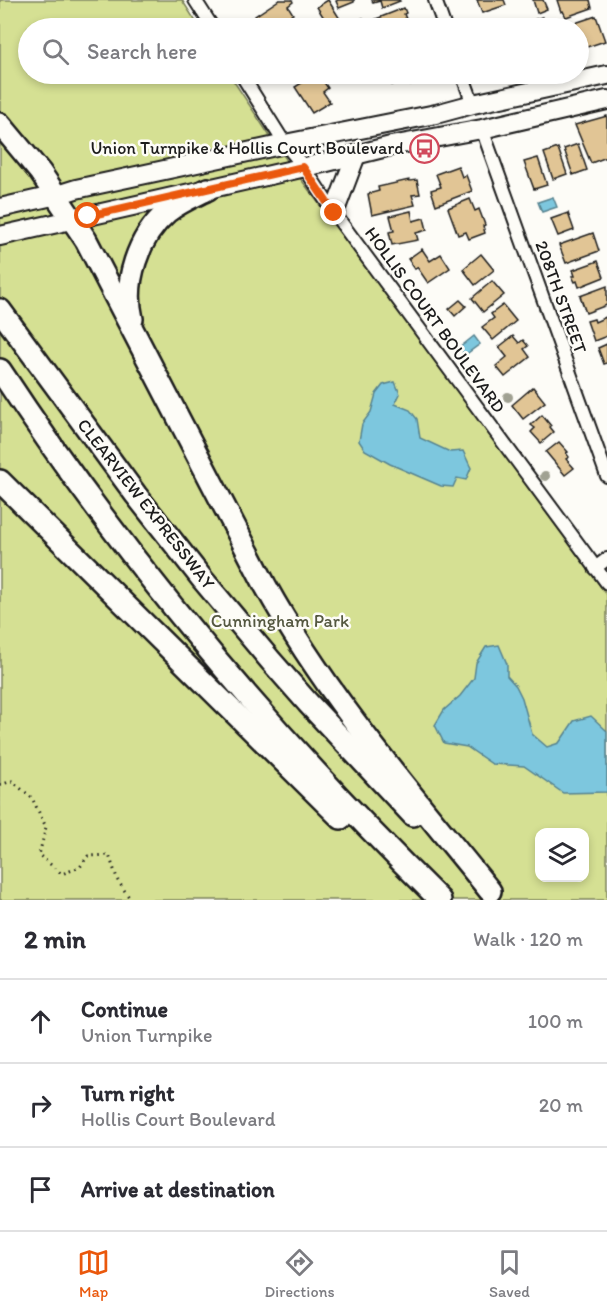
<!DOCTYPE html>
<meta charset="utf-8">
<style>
:root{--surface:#fff;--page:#f7f7f7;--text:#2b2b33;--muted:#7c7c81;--line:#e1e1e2;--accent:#ea580c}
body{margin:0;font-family:Itim,sans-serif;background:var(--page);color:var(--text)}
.controls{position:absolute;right:18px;bottom:18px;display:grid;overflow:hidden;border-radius:12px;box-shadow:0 3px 9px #0003}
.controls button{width:54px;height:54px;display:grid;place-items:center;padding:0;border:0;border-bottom:2px solid var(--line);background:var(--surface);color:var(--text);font:30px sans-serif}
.stop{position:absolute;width:18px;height:18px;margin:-14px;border:4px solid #ea580c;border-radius:50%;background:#fff}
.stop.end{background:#ea580c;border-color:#fff;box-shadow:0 2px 6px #0008}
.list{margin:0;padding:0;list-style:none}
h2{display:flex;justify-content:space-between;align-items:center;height:78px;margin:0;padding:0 24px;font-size:26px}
h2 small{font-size:20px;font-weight:400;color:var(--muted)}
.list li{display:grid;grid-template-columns:39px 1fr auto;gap:18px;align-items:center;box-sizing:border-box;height:84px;padding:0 24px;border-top:2px solid var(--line)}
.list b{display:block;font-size:22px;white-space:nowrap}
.list p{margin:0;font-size:20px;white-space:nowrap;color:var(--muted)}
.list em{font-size:20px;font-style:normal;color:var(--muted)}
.icon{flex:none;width:33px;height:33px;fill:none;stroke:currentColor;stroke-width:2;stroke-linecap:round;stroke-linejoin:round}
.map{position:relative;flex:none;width:607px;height:900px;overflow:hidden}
.search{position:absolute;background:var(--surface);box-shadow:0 3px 9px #0003;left:18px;right:18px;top:18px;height:66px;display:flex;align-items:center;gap:15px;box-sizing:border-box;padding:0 21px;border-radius:33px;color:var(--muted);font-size:22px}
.sheet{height:330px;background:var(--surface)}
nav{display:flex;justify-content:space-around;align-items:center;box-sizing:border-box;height:84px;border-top:2px solid var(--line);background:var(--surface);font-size:16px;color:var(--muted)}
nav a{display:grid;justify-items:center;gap:3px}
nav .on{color:var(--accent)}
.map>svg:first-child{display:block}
.green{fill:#d5e093;stroke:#787e58;stroke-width:1.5;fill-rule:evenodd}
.water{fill:#7dc7de;stroke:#568390;stroke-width:1.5}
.building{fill:#e1c595;stroke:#1c1c1c;stroke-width:1.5}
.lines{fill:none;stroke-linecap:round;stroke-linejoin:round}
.street-casing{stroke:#1c1c1c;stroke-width:16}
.primary-casing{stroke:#1c1c1c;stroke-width:22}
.highway-casing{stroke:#1c1c1c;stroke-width:26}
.path{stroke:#1c1c1c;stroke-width:3;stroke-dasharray:1.5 4.5;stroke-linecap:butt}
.street{stroke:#fdfcf7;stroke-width:12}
.primary{stroke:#fdfcf7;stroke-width:18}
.highway{stroke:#fdfcf7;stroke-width:21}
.tree{fill:#a0a192}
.route{stroke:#ea580c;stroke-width:8}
.labels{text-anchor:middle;stroke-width:5;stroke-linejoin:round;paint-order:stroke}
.poi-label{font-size:18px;fill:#1c1c1c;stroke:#fdfcf7;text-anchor:end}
.street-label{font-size:18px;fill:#1c1c1c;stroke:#fdfcf7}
.park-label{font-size:18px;fill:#545740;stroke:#fdfcf7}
</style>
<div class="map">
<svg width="607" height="900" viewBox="0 0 607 900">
<rect width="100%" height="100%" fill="#fdfcf7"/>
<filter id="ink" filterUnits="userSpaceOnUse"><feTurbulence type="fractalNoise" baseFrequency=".0167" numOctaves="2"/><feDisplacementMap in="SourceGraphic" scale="12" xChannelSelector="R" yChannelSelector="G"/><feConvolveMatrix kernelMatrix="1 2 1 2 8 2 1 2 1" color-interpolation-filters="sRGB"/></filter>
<g filter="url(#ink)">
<path class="green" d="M 0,0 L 182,0 L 200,28 L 28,28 L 28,74 L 229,74 L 275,144 L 607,595 L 607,900 L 0,900 ZM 540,832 L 584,832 L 584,878 L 540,878 Z"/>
<g class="water">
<polygon points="553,197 557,207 542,212 538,202"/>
<polygon points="474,336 480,344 465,355 459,348"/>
<polygon points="395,382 400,394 395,404 410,410 417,419 420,438 450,452 463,451 471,468 466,480 457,478 453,487 441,486 390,464 365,450 359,441 362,424 371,412 376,394 383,385"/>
<polygon points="499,645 507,664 507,676 516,686 522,698 532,734 547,747 559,743 574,721 591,716 607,731 607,792 563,793 524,766 492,764 467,747 444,743 435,725 444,710 460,696 474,678 476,663 486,647"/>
</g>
<g class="building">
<polygon points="279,0 292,0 293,2 288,6 293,14 271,28 262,28 255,16"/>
<polygon points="328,0 340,19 329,26 317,7"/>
<polygon points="338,0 354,0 354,2 339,8 336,1"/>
<polygon points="372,0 399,0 400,1 382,8 380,1 373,3"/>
<polygon points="477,0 504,0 506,5 482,13"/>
<polygon points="533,0 543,0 547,9 537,13"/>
<polygon points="557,0 590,0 592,8 566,17 563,11 561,12"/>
<polygon points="404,8 406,13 404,14 409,26 403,28 379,28 376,19"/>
<polygon points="596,16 605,41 578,50 578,28 567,28 566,26"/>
<polygon points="542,17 546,28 521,28 519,25"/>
<polygon points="363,18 366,25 357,28 352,28 350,23"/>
<polygon points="342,21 346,27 344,28 330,28"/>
<polygon points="286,74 301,74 290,81"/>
<polygon points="388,74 427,74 428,77 409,85 406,79 392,85"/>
<polygon points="313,76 316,81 321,78 328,88 323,92 330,102 312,113 295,87"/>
<polygon points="607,116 607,157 591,163 575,125"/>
<polygon points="578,144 587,170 573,175 564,149"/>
<polygon points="558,148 567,174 553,179 544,153"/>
<polygon points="538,158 547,185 534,189 524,162"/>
<polygon points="458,166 462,177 466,175 472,191 436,205 431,190 441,187 436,174"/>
<polygon points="409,180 410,181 417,180 420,194 412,195 415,205 372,215 368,194 379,191 378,187"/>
<polygon points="470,199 475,211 479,209 485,225 483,226 485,233 469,239 466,232 458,235 448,208"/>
<polygon points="411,211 413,221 424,218 427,230 416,233 418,240 392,245 389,232 394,231 390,216"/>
<polygon points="568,213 574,230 558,236 551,219"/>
<polygon points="593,233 599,251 566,263 559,245"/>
<polygon points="422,249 430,261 441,254 450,268 428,283 417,267 415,269 408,259"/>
<polygon points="481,254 494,270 475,285 463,269"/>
<polygon points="598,261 604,277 579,287 577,281 575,282 572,276 575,276 573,270"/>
<polygon points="492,281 504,295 483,312 472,298"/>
<polygon points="607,286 607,305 586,313 580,296"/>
<polygon points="460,300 466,306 455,316 449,309"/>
<polygon points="503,305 516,321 493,340 482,327 494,318 491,314"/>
<polygon points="606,317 607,336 594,341 587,321 594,319 595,322"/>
<polygon points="513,336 519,343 523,340 528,346 524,349 530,357 505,377 496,366 507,357 499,347"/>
<polygon points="607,344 607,363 604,364 598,348"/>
<polygon points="533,387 545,402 523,419 512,405"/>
<polygon points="542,415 551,426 550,427 554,432 541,443 531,432 535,428 531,425"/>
<polygon points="559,442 568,452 566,453 569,457 566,459 574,468 565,475 546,452"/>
</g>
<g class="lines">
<defs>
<g id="street">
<polyline points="195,0 213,28"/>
<polyline points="435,0 445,28"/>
<polyline points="241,74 285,144 304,167 334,213 607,583"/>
<polyline points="462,74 473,104"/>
<polyline points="482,129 607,476"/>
<polyline points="595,568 607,559"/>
</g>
<g id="primary">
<polyline points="0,208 57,195 76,189 285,144 436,114 473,104 607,75"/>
<polyline points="334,213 356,155"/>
<polyline points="0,236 323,163 391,146 482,129 607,100"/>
</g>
<g id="highway">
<path d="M 0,124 L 40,172 L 86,240 L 265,585 C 327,697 410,792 490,891"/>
<polyline points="0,310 136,495 203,580 271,661 308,703 413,815"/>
<path d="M 132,319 C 123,282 138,237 167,212 C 179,202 194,196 208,189"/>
<path d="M 0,370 C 127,563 275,738 440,900"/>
<polyline points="0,481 341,818"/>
</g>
</defs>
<use href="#street" class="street-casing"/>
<use href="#primary" class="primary-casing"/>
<use href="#highway" class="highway-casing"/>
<polyline class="path" points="0,785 12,781 32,798 46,827 39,855 62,874 80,867 88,856 109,855 118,881 131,900"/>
<use href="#street" class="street"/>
<use href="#primary" class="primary"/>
<use href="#highway" class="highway"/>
</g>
<g class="tree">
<circle cx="508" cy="397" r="5"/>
<circle cx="545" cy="476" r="5"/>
</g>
</g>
<g class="lines" filter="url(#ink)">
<polyline class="route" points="88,216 303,167 334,213"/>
</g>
<defs>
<symbol id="bus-ring" viewBox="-11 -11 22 22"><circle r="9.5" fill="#fdfcf7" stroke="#d1495b" stroke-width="1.5"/><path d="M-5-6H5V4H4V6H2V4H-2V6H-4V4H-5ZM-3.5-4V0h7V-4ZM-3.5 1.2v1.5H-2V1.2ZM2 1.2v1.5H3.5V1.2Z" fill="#d1495b"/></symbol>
</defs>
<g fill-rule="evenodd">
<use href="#bus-ring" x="408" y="132" width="33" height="33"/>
</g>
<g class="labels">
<g class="poi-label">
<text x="404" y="154">Union Turnpike &amp; Hollis Court Boulevard</text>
</g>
<g class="street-label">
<text transform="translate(561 297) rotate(70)" y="6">208TH STREET</text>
<text transform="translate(435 320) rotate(54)" y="6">HOLLIS COURT BOULEVARD</text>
<text transform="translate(146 504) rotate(52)" y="6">CLEARVIEW EXPRESSWAY</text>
</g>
<g class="park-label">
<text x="280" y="627">Cunningham Park</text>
</g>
</g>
</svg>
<div class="controls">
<button><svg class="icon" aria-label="layers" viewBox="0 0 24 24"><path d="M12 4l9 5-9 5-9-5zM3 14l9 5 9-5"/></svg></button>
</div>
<div class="stop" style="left:88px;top:216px"></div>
<div class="stop end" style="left:334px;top:213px"></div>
<div class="search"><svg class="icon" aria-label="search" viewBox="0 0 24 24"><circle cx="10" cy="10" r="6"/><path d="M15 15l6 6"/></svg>Search here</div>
</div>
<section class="sheet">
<h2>2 min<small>Walk · 120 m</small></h2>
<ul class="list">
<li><svg class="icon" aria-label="ahead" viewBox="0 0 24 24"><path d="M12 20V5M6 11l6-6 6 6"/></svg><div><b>Continue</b><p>Union Turnpike</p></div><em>100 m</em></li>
<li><svg class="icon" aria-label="right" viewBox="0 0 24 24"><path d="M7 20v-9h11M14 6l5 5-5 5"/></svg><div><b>Turn right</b><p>Hollis Court Boulevard</p></div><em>20 m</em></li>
<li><svg class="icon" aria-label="arrive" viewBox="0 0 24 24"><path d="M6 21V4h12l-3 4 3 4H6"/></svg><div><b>Arrive at destination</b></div></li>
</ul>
</section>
<nav>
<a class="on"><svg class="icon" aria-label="map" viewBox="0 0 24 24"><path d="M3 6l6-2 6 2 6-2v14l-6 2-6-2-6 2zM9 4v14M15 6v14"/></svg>Map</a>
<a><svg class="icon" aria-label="directions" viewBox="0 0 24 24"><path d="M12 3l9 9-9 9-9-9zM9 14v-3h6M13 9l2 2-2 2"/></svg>Directions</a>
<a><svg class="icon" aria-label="saved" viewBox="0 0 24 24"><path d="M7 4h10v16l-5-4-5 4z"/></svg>Saved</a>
</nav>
